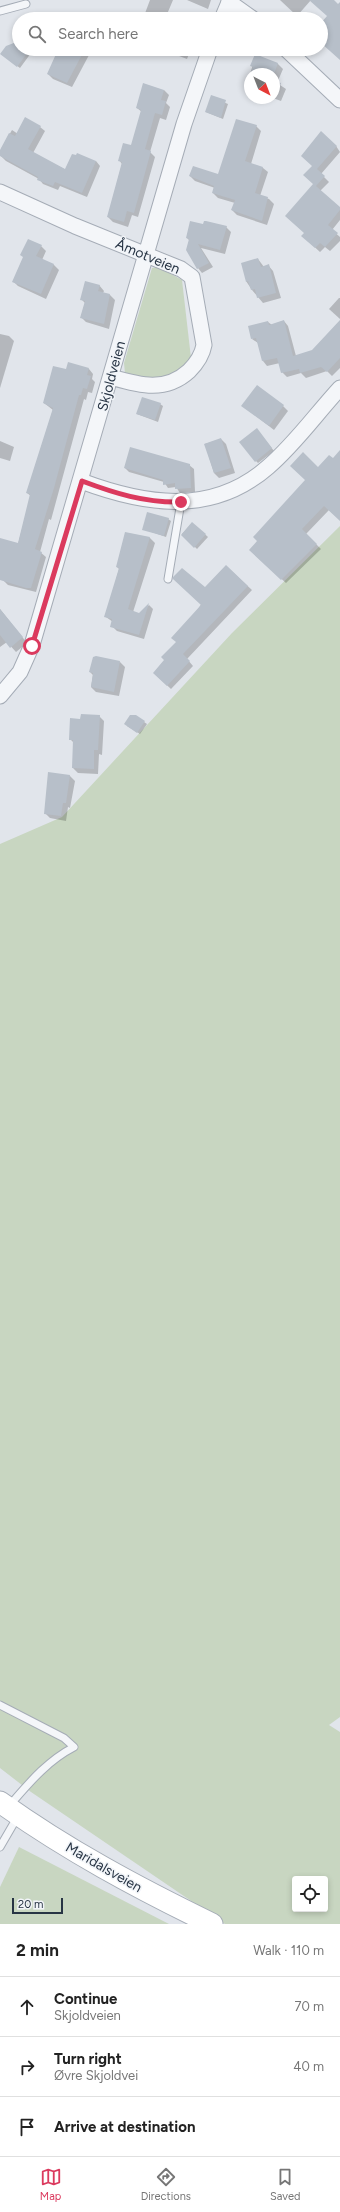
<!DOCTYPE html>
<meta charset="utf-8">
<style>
:root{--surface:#fff;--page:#f6f6f6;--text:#222;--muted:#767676;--line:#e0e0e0;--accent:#db3a5e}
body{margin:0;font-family:Figtree,sans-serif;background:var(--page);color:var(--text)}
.controls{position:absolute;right:12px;bottom:12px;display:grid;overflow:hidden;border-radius:4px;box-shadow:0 2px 6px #0003}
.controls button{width:36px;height:36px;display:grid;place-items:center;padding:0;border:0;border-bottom:1px solid var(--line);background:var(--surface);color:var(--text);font:20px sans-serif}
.compass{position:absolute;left:244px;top:68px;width:36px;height:36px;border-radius:50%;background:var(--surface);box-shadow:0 2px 6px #0003;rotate:138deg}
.scale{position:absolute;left:12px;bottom:10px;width:51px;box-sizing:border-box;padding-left:4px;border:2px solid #273444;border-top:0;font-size:11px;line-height:14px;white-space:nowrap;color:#273444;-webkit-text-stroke:3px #f1f4f8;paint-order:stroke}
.stop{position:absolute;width:12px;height:12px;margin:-9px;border:3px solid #db3a5e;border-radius:50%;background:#fff}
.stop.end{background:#db3a5e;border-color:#fff;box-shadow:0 1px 4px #0008}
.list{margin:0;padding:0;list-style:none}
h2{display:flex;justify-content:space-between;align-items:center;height:52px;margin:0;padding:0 16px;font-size:17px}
h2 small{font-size:13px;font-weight:400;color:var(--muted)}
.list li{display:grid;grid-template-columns:26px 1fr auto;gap:12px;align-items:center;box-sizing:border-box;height:60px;padding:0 16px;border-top:1px solid var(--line)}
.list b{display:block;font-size:15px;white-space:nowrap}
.list p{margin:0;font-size:13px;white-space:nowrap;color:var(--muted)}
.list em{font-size:13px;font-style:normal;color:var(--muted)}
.icon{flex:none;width:22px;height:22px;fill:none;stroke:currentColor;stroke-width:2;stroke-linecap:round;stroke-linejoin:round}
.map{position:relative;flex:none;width:340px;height:1924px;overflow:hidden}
.search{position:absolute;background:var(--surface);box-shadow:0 2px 6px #0003;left:12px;right:12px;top:12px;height:44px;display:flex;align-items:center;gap:10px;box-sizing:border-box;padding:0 14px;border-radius:22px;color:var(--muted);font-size:15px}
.sheet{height:232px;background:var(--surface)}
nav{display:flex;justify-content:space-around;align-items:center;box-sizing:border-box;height:56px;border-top:1px solid var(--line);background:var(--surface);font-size:11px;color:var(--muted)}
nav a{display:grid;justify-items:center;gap:2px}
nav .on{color:var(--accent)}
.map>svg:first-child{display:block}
.green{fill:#c8d6c1;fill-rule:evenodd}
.shadow{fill:#0003}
.building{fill:#b7bfc9}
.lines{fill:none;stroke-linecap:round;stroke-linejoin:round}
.lane-casing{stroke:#a5acb6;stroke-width:9}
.street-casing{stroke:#a5acb6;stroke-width:17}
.secondary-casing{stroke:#a5acb6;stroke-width:23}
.lane{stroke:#f4f6f9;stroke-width:7}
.street{stroke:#f4f6f9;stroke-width:15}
.secondary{stroke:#fff;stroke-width:21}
.route{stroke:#db3a5e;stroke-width:5}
.labels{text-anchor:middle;stroke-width:3;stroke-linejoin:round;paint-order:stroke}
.street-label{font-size:14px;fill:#273444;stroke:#f1f4f8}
</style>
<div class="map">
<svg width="340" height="1924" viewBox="0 0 340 1924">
<rect width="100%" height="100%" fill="#e1e5eb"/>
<g class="green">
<path d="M 159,267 L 182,280 L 191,358 C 171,388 156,380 125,374 L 124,363 L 152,268 Z"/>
<path d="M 340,526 L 340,1717 L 329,1725 L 340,1732 L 340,1924 L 225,1924 L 31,1792 L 0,1768 L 0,844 L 62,817 L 232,633 ZM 295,1879 L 325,1879 L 325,1909 L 295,1909 Z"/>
<polygon points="19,1847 169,1924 0,1924 0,1887"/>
</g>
<g class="shadow">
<polygon points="150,0 173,0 165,19 132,19 134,12 144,16"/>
<polygon points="187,0 211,0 208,9"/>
<polygon points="280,0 332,0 340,7 340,59 328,37 321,30 321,24 328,16 311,0 297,16"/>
<polygon points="19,44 19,49 26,49 31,53 20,68 1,54"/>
<polygon points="63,49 83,49 89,55 72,87 53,79 48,74"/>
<polygon points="132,49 148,49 146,54"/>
<polygon points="161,49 191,49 187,59"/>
<polygon points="256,55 278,64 283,69 277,83 286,89 281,101 273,98 274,74 250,74"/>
<polygon points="250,75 250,88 247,85"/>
<polygon points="164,90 169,95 166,103 170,107 166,120 160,118 150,152 155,157 138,217 132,215 128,227 113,222 108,217 122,164 119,160 131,147 142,112 137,108"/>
<polygon points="211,97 228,104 223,119 206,112"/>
<polygon points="256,126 261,131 251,164 263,168 268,172 260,196 269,199 274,204 267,225 237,215 232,210 235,203 218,198 213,193 215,188 195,181 190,176 219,176"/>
<polygon points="40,127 45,131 33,153 66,170 96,161 100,166 87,197 60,186 58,190 43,184 39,179 6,161 1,156 1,149 12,130 18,134"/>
<polygon points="336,146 340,152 321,174 329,182 320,191 340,208 340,220 332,230 340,237 340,241 330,251 325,247 320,252 307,240 305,233 315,184 305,175"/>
<polygon points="226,227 231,232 225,254 201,248 213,267 202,273 198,268 190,241 187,238"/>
<polygon points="41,246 46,251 42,260 54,265 59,270 46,299 18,286 13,281"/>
<polygon points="258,259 264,267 268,265 273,271 281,298 263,303 252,290 246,281"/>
<polygon points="99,285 104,291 103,293 110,295 115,300 109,329 86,322 81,317 85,303 81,299"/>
<polygon points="339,298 340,298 340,319 329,309"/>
<polygon points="284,321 288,326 296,356 313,351 340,338 340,368 332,376 327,371 306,378 301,373 287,377 282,372 280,363 267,366 263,361 258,343 252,339 268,322 272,325"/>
<polygon points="0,334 9,336 14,341 0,388"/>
<polygon points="89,369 93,374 92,379 95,382 92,393 88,392 86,400 84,399 51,520 49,519 40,552 46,557 36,592 8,585 1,578 18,544 31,496 27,493 53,410 44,403 67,370"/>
<polygon points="160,404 163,406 158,422 137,414"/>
<polygon points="242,405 283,406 288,411 274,430"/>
<polygon points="259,432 274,451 258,463 256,461"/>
<polygon points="221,439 226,444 235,473 219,478 214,473 205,444"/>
<polygon points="0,441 14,447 10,461 0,458"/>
<polygon points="340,452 340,520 329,510 306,534 321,549 286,583 254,554 318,468 333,460"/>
<polygon points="189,465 194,469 195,492 180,493 176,487 168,488 164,482 129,472 125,468"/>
<polygon points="168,519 171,521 166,537 143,529"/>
<polygon points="192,523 208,537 197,549 182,534"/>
<polygon points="126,533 150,538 155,543 133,612 140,614 149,605 153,609 144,639 117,631 112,626 113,622 106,617 119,569 117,567"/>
<polygon points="226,566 252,590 187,659 193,666 171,689 154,673 165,660"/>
<polygon points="0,609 27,643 16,652 7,642 0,647"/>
<polygon points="120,662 125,667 119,696 96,692 91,687 93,675 90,672"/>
<polygon points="99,716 104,721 102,755 99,754 98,774 78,773 73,768 74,743 70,739 81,720"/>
<polygon points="144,722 147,724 140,734 127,726"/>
<polygon points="49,773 70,776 75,781 70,808 68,807 66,821 50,818 45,813"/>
</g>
<g class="building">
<polygon points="309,0 334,0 338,4 340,2 340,60 321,43 327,36 321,31 321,23 327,16"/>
<polygon points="19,41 19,49 30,49 17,67 0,54 6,46"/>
<polygon points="45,49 85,49 67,83 47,74 56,54"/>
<polygon points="255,54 278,63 274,74 250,74 253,67 250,66"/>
<polygon points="274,81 281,83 276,97 274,96"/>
<polygon points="143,83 164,90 161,100 166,101 162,115 155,113 145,149 151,151 134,213 127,211 124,222 107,217 122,162 118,161 123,143 131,145 141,110 136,108"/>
<polygon points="211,95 226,100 221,118 205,112"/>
<polygon points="25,117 41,126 28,149 65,169 72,154 76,155 77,153 96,161 82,193 55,182 53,186 37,180 38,177 0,156 0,150 9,133 15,136"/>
<polygon points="236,119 257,125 245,161 263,167 255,193 268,197 262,221 231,210 235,200 212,193 214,186 189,176 193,166 218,174"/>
<polygon points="321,131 337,146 317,169 325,176 316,186 340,207 340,210 328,225 338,233 325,247 320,243 315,248 301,236 304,233 285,216 313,184 303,175 312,166 301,156"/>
<polygon points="190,221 203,224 204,221 206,221 227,226 220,250 198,244 209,263 197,269 186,250 189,239 186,238"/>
<polygon points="28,239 42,245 36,256 54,264 41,294 12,282 23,257 20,255"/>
<polygon points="258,258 261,267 269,264 276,293 257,298 255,289 251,290 248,281 246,282 241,263"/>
<polygon points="85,281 100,285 98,291 110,294 104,324 80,318 85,301 80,300"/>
<polygon points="284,320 293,356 312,350 340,320 340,358 327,372 321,367 300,373 299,369 281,373 277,358 262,361 256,338 251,339 248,326 268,321 269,325"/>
<polygon points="68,362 89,368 87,375 91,376 87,389 83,388 81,395 79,395 54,488 35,549 42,552 31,588 26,588 0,580 0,538 18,543 30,494 26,493 53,408 43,403 53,366 66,369"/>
<polygon points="257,385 284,405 269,426 241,406"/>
<polygon points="142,397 161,403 155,420 136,414"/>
<polygon points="257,428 272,448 255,462 239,442"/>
<polygon points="221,438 231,468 214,473 204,444"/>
<polygon points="130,447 190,464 191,488 175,489 175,483 163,485 163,480 124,468"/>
<polygon points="340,450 340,521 324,506 302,529 317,544 281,580 249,550 257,541 253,537 305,480 290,466 303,452 318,467 329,455 333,458"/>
<polygon points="147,512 169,518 164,536 142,530"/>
<polygon points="192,522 206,534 194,548 181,535"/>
<polygon points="125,532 150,537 128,609 139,613 149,603 139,635 110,627 112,619 104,617 119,568 116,567"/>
<polygon points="226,565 248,586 183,654 190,661 167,686 153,673 164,660 161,657 176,642 171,638 201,605 173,579 173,577 182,568 205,587"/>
<polygon points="0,609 23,637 10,648 0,635"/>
<polygon points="96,656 120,661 114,692 91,687 93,673 89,672 93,657"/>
<polygon points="81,714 100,715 98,750 94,750 94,769 72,768 73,740 69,740 70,718 80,719"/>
<polygon points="130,715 136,715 145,721 137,733 124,724"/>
<polygon points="48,772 70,775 66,803 63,803 61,816 44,814"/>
</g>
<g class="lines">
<defs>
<g id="lane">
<polyline points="0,11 26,4"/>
<polyline points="168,579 181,502"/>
<path d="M 0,1705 L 64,1738 L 74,1747 C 47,1761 29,1783 9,1806"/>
<polyline points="0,1847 18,1816"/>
</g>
<g id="street">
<polyline points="229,2 253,19"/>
<polyline points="222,19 230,0"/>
<polyline points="286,49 340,100"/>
<path d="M 0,192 L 75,226 L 181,269 L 192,277 L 204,345 C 202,356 197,363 189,371 C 165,393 139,385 111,377"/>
<path d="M 81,481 C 145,505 212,516 268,467 C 295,444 316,414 340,388"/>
<polyline points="0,696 20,672 32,645 184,124 210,49"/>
</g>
<path id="secondary" d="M 0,1802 C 67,1850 138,1888 212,1924"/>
</defs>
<use href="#lane" class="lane-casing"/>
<use href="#street" class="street-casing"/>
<use href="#secondary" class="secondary-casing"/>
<use href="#lane" class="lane"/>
<use href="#street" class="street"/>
<use href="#secondary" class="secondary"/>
</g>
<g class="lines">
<path class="route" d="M 32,646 L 82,481 C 114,493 145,503 181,502"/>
</g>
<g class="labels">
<g class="street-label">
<text transform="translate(148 256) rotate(23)" y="5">Åmotveien</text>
<text transform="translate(111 376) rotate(-75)" y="5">Skjoldveien</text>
<text transform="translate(104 1867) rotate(30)" y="5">Maridalsveien</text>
</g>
</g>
</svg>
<div class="controls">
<button><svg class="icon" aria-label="locate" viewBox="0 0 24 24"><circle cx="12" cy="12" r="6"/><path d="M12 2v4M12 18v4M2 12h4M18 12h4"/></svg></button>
</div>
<svg class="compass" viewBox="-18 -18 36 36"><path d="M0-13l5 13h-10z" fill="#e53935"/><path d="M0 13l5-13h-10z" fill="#767676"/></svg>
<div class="scale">20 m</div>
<div class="stop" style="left:32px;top:646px"></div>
<div class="stop end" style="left:181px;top:502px"></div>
<div class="search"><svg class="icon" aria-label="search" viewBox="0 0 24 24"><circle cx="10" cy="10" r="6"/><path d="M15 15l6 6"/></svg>Search here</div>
</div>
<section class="sheet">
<h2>2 min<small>Walk · 110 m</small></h2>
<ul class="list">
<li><svg class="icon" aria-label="ahead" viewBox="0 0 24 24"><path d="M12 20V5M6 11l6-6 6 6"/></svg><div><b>Continue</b><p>Skjoldveien</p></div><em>70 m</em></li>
<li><svg class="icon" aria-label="right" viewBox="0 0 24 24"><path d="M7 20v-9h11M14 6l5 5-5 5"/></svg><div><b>Turn right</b><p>Øvre Skjoldvei</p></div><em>40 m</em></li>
<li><svg class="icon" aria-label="arrive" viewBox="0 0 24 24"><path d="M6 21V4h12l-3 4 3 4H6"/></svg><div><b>Arrive at destination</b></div></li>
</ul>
</section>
<nav>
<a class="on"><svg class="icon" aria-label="map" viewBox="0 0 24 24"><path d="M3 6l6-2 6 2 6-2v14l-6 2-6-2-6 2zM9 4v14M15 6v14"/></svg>Map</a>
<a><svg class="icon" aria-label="directions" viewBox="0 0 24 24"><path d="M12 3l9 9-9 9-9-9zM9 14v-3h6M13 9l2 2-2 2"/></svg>Directions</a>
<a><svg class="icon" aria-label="saved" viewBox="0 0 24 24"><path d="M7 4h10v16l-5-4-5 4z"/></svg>Saved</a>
</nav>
